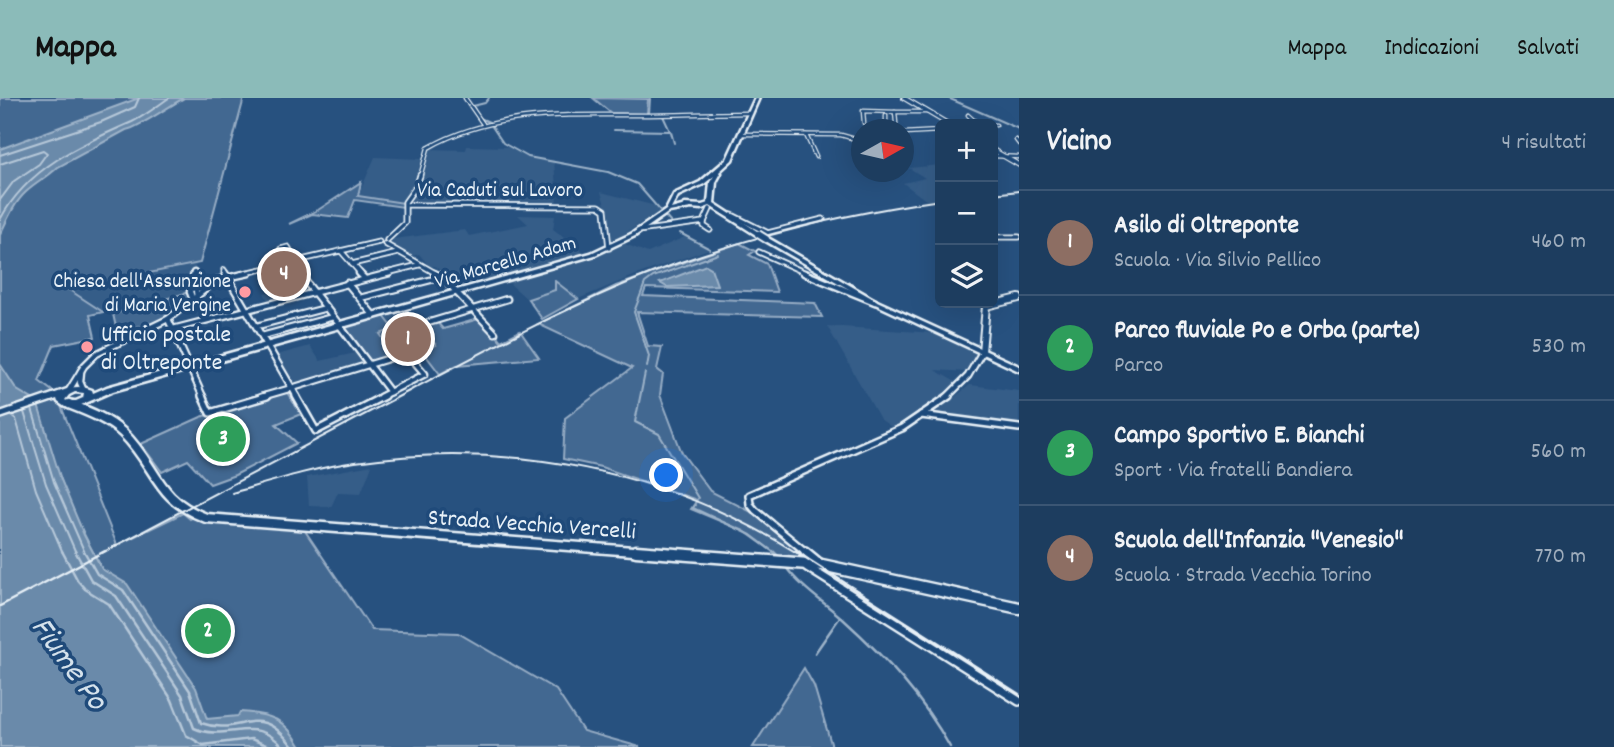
<!DOCTYPE html>
<html lang="it">
<meta charset="utf-8">
<style>
:root{--surface:#1d3d5f;--page:#254465;--text:#f1f3f6;--muted:#a0aebd;--line:#3b5674;--accent:#8bbbb9}
body{margin:0;font-family:Dekko,sans-serif;background:var(--page);color:var(--text)}
.controls{position:absolute;right:21px;top:21px;display:grid;overflow:hidden;border-radius:10px;box-shadow:0 7px 28px #0002}
.controls button{width:63px;height:63px;display:grid;place-items:center;padding:0;border:0;border-bottom:2px solid var(--line);background:var(--surface);color:var(--text);font:35px sans-serif}
.compass{position:absolute;left:851px;top:21px;width:63px;height:63px;border-radius:50%;background:var(--surface);box-shadow:0 7px 28px #0002;rotate:82deg}
.you{position:absolute;left:667px;top:378px;width:24px;height:24px;margin:-18px;border:5px solid #fff;border-radius:50%;background:#1a73e8;box-shadow:0 0 0 10px #1a73e833}
.badge{display:grid;place-items:center;width:46px;height:46px;border-radius:50%;background:var(--accent);color:#fff;font-size:23px;font-weight:700}
.pin{position:absolute;translate:-50% -50%;border:4px solid #fff;box-shadow:0 2px 7px #0006}
.list{margin:0;padding:0;list-style:none}
h2{display:flex;justify-content:space-between;align-items:center;height:91px;margin:0;padding:0 28px;font-size:30px}
h2 small{font-size:23px;font-weight:400;color:var(--muted)}
.list li{display:grid;grid-template-columns:46px 1fr auto;gap:21px;align-items:center;box-sizing:border-box;height:105px;padding:0 28px;border-top:2px solid var(--line)}
.list b{display:block;font-size:26px;white-space:nowrap}
.list p{margin:0;font-size:23px;white-space:nowrap;color:var(--muted)}
.list em{font-size:23px;font-style:normal;color:var(--muted)}
.icon{flex:none;width:38px;height:38px;fill:none;stroke:currentColor;stroke-width:2;stroke-linecap:round;stroke-linejoin:round}
.map{position:relative;flex:none;width:1019px;height:649px;overflow:hidden}
header{display:flex;align-items:center;gap:42px;box-sizing:border-box;height:98px;padding:0 35px;background:var(--accent);color:#111}
header strong{font-size:33px}
nav{display:flex;gap:38px;margin-inline-start:auto;font-size:24px}
main{display:flex}
aside{flex:1;background:var(--surface)}
.map>svg:first-child{display:block}
.built{fill:#355d88}
.green{fill:#436891;stroke:#96acc4;stroke-width:2}
.water{fill:#6b8aaa;stroke:#9db3c9;stroke-width:2}
.lines{fill:none;stroke-linecap:round;stroke-linejoin:round}
.shore-far1{stroke:#b6c8d9;stroke-width:2}
.shore{stroke:#b6c8d9;stroke-width:2.5}
.stream-far1{stroke:#9db3c9;stroke-width:2}
.stream{stroke:#9db3c9;stroke-width:2.5}
.minor-far4-casing{stroke:#e8f1f8;stroke-width:5}
.minor-far3-casing{stroke:#e8f1f8;stroke-width:7}
.minor-far2-casing{stroke:#e8f1f8;stroke-width:9}
.minor-far1-casing{stroke:#e8f1f8;stroke-width:10}
.minor-casing{stroke:#e8f1f8;stroke-width:12}
.tertiary-far3-casing{stroke:#e8f1f8;stroke-width:6}
.tertiary-far2-casing{stroke:#e8f1f8;stroke-width:10}
.tertiary-far1-casing{stroke:#e8f1f8;stroke-width:13}
.tertiary-casing{stroke:#e8f1f8;stroke-width:15}
.primary-casing{stroke:#e8f1f8;stroke-width:5}
.minor-far4{stroke:#1f4a7a;stroke-width:2.5}
.minor-far3{stroke:#1f4a7a;stroke-width:3.5}
.minor-far2{stroke:#1f4a7a;stroke-width:4.5}
.minor-far1{stroke:#1f4a7a;stroke-width:5}
.minor{stroke:#1f4a7a;stroke-width:7}
.tertiary-far3{stroke:#1f4a7a;stroke-width:3.5}
.tertiary-far2{stroke:#1f4a7a;stroke-width:6}
.tertiary-far1{stroke:#1f4a7a;stroke-width:8}
.tertiary{stroke:#1f4a7a;stroke-width:10}
.primary{fill:#1f4a7a;fill-rule:evenodd}
.rail-far1{stroke:#e8f1f8;stroke-width:2}
.rail{stroke:#e8f1f8;stroke-width:2.5}
.primary-bridge-casing{stroke:#e8f1f8;stroke-width:10;stroke-linecap:butt}
.primary-bridge{stroke:#1f4a7a;stroke-width:6}
.poi-dot{fill:#ff9aa2;stroke:#1f4a7a;stroke-width:2.5}
.labels{text-anchor:middle;stroke-width:7;stroke-linejoin:round;paint-order:stroke}
.far-street-label{font-size:21px;fill:#e8f1f8;stroke:#1f4a7a}
.far-poi-label{font-size:21px;fill:#e8f1f8;stroke:#1f4a7a;text-anchor:end}
.poi-label{font-size:24px;fill:#e8f1f8;stroke:#1f4a7a;text-anchor:start}
.street-label{font-size:24px;fill:#e8f1f8;stroke:#1f4a7a}
.near-water-label{font-size:32px;font-style:italic;fill:#d5e2ec;stroke:#1f4a7a}
</style>
<header>
<strong>Mappa</strong>
<nav><a>Mappa</a><a>Indicazioni</a><a>Salvati</a></nav>
</header>
<main>
<div class="map">
<svg width="1019" height="649" viewBox="0 0 1019 649">
<rect width="100%" height="100%" fill="#27517f"/>
<filter id="ink" filterUnits="userSpaceOnUse"><feTurbulence type="fractalNoise" baseFrequency=".0143" numOctaves="2"/><feDisplacementMap in="SourceGraphic" scale="14" xChannelSelector="R" yChannelSelector="G"/><feConvolveMatrix kernelMatrix="1 2 1 2 8 2 1 2 1" color-interpolation-filters="sRGB"/></filter>
<g filter="url(#ink)">
<g class="built">
<polygon points="467,48 508,49 528,59 554,62 557,106 404,105 358,98 375,59 422,61 426,51 466,52"/>
<polygon points="940,67 940,101 927,103 903,85 925,80 909,70"/>
<polygon points="601,94 656,108 660,113 613,143 607,140 605,135 609,119"/>
<polygon points="518,117 555,118 553,131 587,156 459,190 435,168 430,169 419,156 409,159 391,147 393,141 465,132 469,138 528,126"/>
<polygon points="687,138 709,151 636,177 578,201 555,184 556,192 527,201 508,184 579,164 625,146 648,155"/>
<polygon points="196,166 189,194 103,214 67,191"/>
<polygon points="289,168 308,194 269,204 264,195 284,190 270,172"/>
<polygon points="408,212 436,247 395,257 380,235 394,231 384,218"/>
<polygon points="827,228 935,235 978,256 968,274 935,272 959,286 893,330 880,321"/>
<polygon points="310,248 320,263 355,255 363,266 293,286 277,257"/>
<polygon points="970,287 1019,293 1019,328 933,316"/>
<polygon points="372,367 361,395 338,394 331,409 309,408 307,379"/>
</g>
<g class="green">
<path d="M 0,0 L 244,0 L 200,165 L 68,191 L 103,214 L 90,217 L 95,239 L 54,247 L 39,283 L 56,296 L 117,447 L 183,415 L 190,421 L 197,417 L 303,430 L 372,532 L 458,535 L 556,592 L 583,633 L 640,649 L 0,649 L 100,467 C 76,423 55,375 44,326 L 0,314 Z"/>
<polygon points="593,0 648,1 647,16 611,15"/>
<polygon points="361,84 358,98 404,105 403,109 355,102 348,120 312,116 289,126 318,112"/>
<polygon points="739,145 755,153 749,157 767,166 777,194 646,190 643,198 815,205 822,219 637,214 648,248 662,249 657,271 663,276 660,297 682,355 710,393 773,425 819,464 783,461 744,433 691,411 697,402 601,369 563,361 565,320 632,270 538,226 616,188"/>
<polygon points="555,183 578,201 542,221 528,201 555,192"/>
<polygon points="189,194 190,203 165,220 142,230 139,228 117,234 113,216"/>
<polygon points="384,218 394,231 380,236 395,257 369,265 345,229"/>
<polygon points="482,220 501,243 520,233 539,260 457,267 440,276 421,251 436,247 422,230 437,224 443,231"/>
<polygon points="286,293 301,316 276,326 297,345 235,377 210,386 188,362 162,374 141,346 201,319"/>
<polygon points="804,570 814,588 832,649 753,649"/>
</g>
<g class="water">
<path d="M 139,0 L 184,0 C 169,8 139,30 126,32 L 58,69 C 48,79 37,84 26,94 C 14,105 7,122 0,137 L 0,51 Z"/>
<polygon points="706,167 711,170 717,187 667,189 660,185"/>
<path d="M 0,266 L 17,292 L 37,304 L 61,382 L 84,437 L 102,471 L 127,486 L 196,590 L 207,621 L 238,618 L 240,614 C 272,616 285,621 301,649 L 0,649 Z"/>
</g>
<g class="lines">
<g class="shore-far1">
<polyline points="0,57 101,24 135,9 139,0"/>
<polyline points="0,66 43,52 47,55 39,66 14,83 0,102"/>
<path d="M 0,122 C 27,70 81,46 132,24 C 145,18 157,8 169,0"/>
<polyline points="32,311 54,384 85,455"/>
<polyline points="24,314 46,386 76,455"/>
<polyline points="12,318 16,321 36,392 63,455"/>
</g>
<g class="shore">
<polyline points="62,453 78,483 85,491 109,506 172,602 186,637 203,647 251,641 271,649"/>
<path d="M 75,453 L 91,482 L 116,498 L 182,597 L 194,630 C 228,645 255,615 283,649"/>
<path d="M 84,453 L 97,476 L 123,492 L 190,593 L 201,625 C 243,640 257,600 293,649"/>
</g>
<g class="stream-far1">
<polyline points="948,0 1019,31"/>
<polyline points="475,12 473,8 485,5 489,0"/>
<polyline points="649,16 650,0"/>
<polyline points="480,20 489,24"/>
<polyline points="491,27 503,45 528,59 608,74 637,86 671,125"/>
<polyline points="614,32 670,33 663,18"/>
<polyline points="671,34 674,45"/>
<polyline points="680,135 710,151"/>
<polyline points="647,269 649,258 634,214 645,185 653,179 718,156"/>
<polyline points="645,275 635,324 659,336 698,400"/>
<polyline points="695,407 693,410 751,437 775,455"/>
</g>
<g class="stream">
<polyline points="773,453 779,459"/>
<path d="M 785,468 C 801,490 824,504 844,522 C 886,560 923,600 950,649"/>
<polyline points="815,555 840,519"/>
</g>
<defs>
<g id="minor-far4">
<polyline points="465,0 483,26"/>
<polyline points="968,17 978,26"/>
<polyline points="886,18 886,32"/>
<polyline points="864,25 863,13 895,14"/>
<polyline points="896,25 895,14 927,14"/>
<polyline points="993,27 996,27"/>
<polyline points="904,35 940,33"/>
<polyline points="741,36 841,37 862,43"/>
<polyline points="806,37 816,59"/>
<polyline points="1016,42 1019,46"/>
<polyline points="993,58 1019,59"/>
<path d="M 420,79 L 428,50 C 492,13 566,17 638,17 C 676,17 713,15 751,15"/>
</g>
<g id="minor-far3">
<polyline points="407,107 599,108 605,112 609,150"/>
<polyline points="732,117 768,135 823,121"/>
<polyline points="704,124 704,128 710,132"/>
<polyline points="638,133 704,124 710,111"/>
<polyline points="993,139 1019,139"/>
<polyline points="387,142 405,125 405,104 417,87 420,77"/>
<polyline points="385,146 437,176"/>
<polyline points="281,151 300,176"/>
<polyline points="281,151 288,149 291,154"/>
<polyline points="341,153 361,176"/>
<polyline points="759,154 808,176"/>
<polyline points="352,166 398,155"/>
<polyline points="224,172 226,176"/>
<polyline points="241,176 379,144"/>
<polyline points="383,176 419,167"/>
</g>
<g id="minor-far2">
<polyline points="225,175 292,290"/>
<polyline points="299,175 338,225"/>
<polyline points="359,175 365,181"/>
<polyline points="434,175 442,179 495,235"/>
<polyline points="804,175 875,204"/>
<polyline points="194,178 197,199"/>
<polyline points="347,185 374,218"/>
<polyline points="360,200 442,179"/>
<polyline points="193,202 190,194 194,175"/>
<polyline points="168,221 203,299"/>
<polyline points="424,226 507,201"/>
<polyline points="257,228 326,210"/>
<polyline points="340,228 390,294"/>
<polyline points="173,231 390,175"/>
<polyline points="262,238 333,219"/>
<polyline points="81,273 80,284 83,291"/>
<polyline points="292,290 297,299"/>
<polyline points="292,290 407,255 425,276 380,299"/>
<polyline points="68,294 84,268 96,256 168,221 217,182 249,175"/>
<polyline points="261,299 292,290"/>
<polyline points="947,299 968,278 982,254"/>
</g>
<g id="minor-far1">
<polyline points="202,298 210,315 267,298"/>
<polyline points="296,298 316,333 384,298"/>
<polyline points="921,317 1019,330"/>
<polyline points="807,455 755,412 750,406 749,397 902,330 949,298"/>
</g>
<g id="minor">
<polyline points="805,453 822,467"/>
<polyline points="807,469 1019,603"/>
</g>
<g id="tertiary-far3">
<polyline points="904,0 948,26"/>
<polyline points="993,52 1019,67"/>
</g>
<polyline id="tertiary-far2" points="982,254 986,208 1019,200"/>
<path id="tertiary-far1" d="M 69,306 C 87,313 108,321 123,335 C 157,368 155,401 206,420 L 659,455"/>
<polyline id="tertiary" points="636,453 822,467 1019,510"/>
<g id="primary">
<path d="M 755,0 L 759,0 L 732,62 L 719,74 L 721,75 L 716,84 L 714,105 L 760,135 L 760,137 L 756,137 L 710,108 L 702,111 L 691,110 L 669,114 L 635,138 L 595,157 L 346,228 L 340,228 L 340,230 L 113,293 L 81,307 L 65,309 L 58,304 L 57,301 L 0,320 L 0,314 L 70,290 C 78,288 85,289 92,292 L 93,295 L 107,289 L 334,226 L 340,226 L 340,224 L 591,155 L 631,136 L 666,112 L 674,96 L 700,84 L 727,61 ZM 714,78 L 710,84 L 708,105 L 702,107 L 685,106 L 682,108 L 671,111 L 678,98 L 704,86 ZM 75,294 L 84,295 L 83,300 L 76,303 L 67,303 L 65,302 L 69,297 Z"/>
<polygon points="764,140 768,140 877,203 1019,268 1019,273 873,205 764,142"/>
</g>
</defs>
<use href="#minor-far4" class="minor-far4-casing"/>
<use href="#minor-far3" class="minor-far3-casing"/>
<use href="#minor-far2" class="minor-far2-casing"/>
<use href="#minor-far1" class="minor-far1-casing"/>
<use href="#minor" class="minor-casing"/>
<use href="#tertiary-far3" class="tertiary-far3-casing"/>
<use href="#tertiary-far2" class="tertiary-far2-casing"/>
<use href="#tertiary-far1" class="tertiary-far1-casing"/>
<use href="#tertiary" class="tertiary-casing"/>
<use href="#primary" class="primary-casing"/>
<use href="#minor-far4" class="minor-far4"/>
<use href="#minor-far3" class="minor-far3"/>
<use href="#minor-far2" class="minor-far2"/>
<use href="#minor-far1" class="minor-far1"/>
<use href="#minor" class="minor"/>
<use href="#tertiary-far3" class="tertiary-far3"/>
<use href="#tertiary-far2" class="tertiary-far2"/>
<use href="#tertiary-far1" class="tertiary-far1"/>
<use href="#tertiary" class="tertiary"/>
<use href="#primary" class="primary"/>
<g class="rail-far1">
<polyline points="993,96 1019,93"/>
<path d="M 232,395 C 273,383 313,370 355,364 C 509,342 666,372 797,455"/>
<path d="M 102,455 C 205,400 308,346 411,292 C 498,246 585,199 678,165 C 763,135 851,115 940,102"/>
</g>
<g class="rail">
<polyline points="795,453 1019,596"/>
<polyline points="0,508 105,453"/>
</g>
<defs>
<polyline id="primary-bridge" points="758,136 766,141"/>
</defs>
<use href="#primary-bridge" class="primary-bridge-casing"/>
<use href="#primary-bridge" class="primary-bridge"/>
</g>
</g>
<g class="poi-dot">
<circle cx="245" cy="194" r="7"/>
<circle cx="87" cy="249" r="7"/>
</g>
<g class="labels">
<g class="far-street-label">
<text x="500" y="98">Via Caduti sul Lavoro</text>
<text transform="translate(505 163) rotate(-16)" y="7">Via Marcello Adam</text>
</g>
<g class="far-poi-label">
<text x="231" y="189">Chiesa dell'Assunzione<tspan x="231" dy="24">di Maria Vergine</tspan></text>
</g>
<g class="poi-label">
<text x="101" y="243">Ufficio postale<tspan x="101" dy="28">di Oltreponte</tspan></text>
</g>
<g class="street-label">
<text transform="translate(532 425) rotate(4)" y="8">Strada Vecchia Vercelli</text>
</g>
<g class="near-water-label">
<text transform="translate(71 564) rotate(54)" y="11">Fiume Po</text>
</g>
</g>
</svg>
<div class="controls">
<button>+</button>
<button>−</button>
<button><svg class="icon" aria-label="layers" viewBox="0 0 24 24"><path d="M12 4l9 5-9 5-9-5zM3 14l9 5 9-5"/></svg></button>
</div>
<svg class="compass" viewBox="-18 -18 36 36"><path d="M0-13l5 13h-10z" fill="#e53935"/><path d="M0 13l5-13h-10z" fill="#a0aebd"/></svg>
<div class="you"></div>
<div class="pin badge" style="left:408px;top:241px;background:#8d6e63">1</div>
<div class="pin badge" style="left:208px;top:533px;background:#2e9e5b">2</div>
<div class="pin badge" style="left:223px;top:341px;background:#2e9e5b">3</div>
<div class="pin badge" style="left:284px;top:176px;background:#8d6e63">4</div>
</div>
<aside>
<h2>Vicino<small>4 risultati</small></h2>
<ul class="list">
<li><span class="badge" style="background:#8d6e63">1</span><div><b>Asilo di Oltreponte</b><p>Scuola · Via Silvio Pellico</p></div><em>460 m</em></li>
<li><span class="badge" style="background:#2e9e5b">2</span><div><b>Parco fluviale Po e Orba (parte)</b><p>Parco</p></div><em>530 m</em></li>
<li><span class="badge" style="background:#2e9e5b">3</span><div><b>Campo Sportivo E. Bianchi</b><p>Sport · Via fratelli Bandiera</p></div><em>560 m</em></li>
<li><span class="badge" style="background:#8d6e63">4</span><div><b>Scuola dell'Infanzia &quot;Venesio&quot;</b><p>Scuola · Strada Vecchia Torino</p></div><em>770 m</em></li>
</ul>
</aside>
</main>
